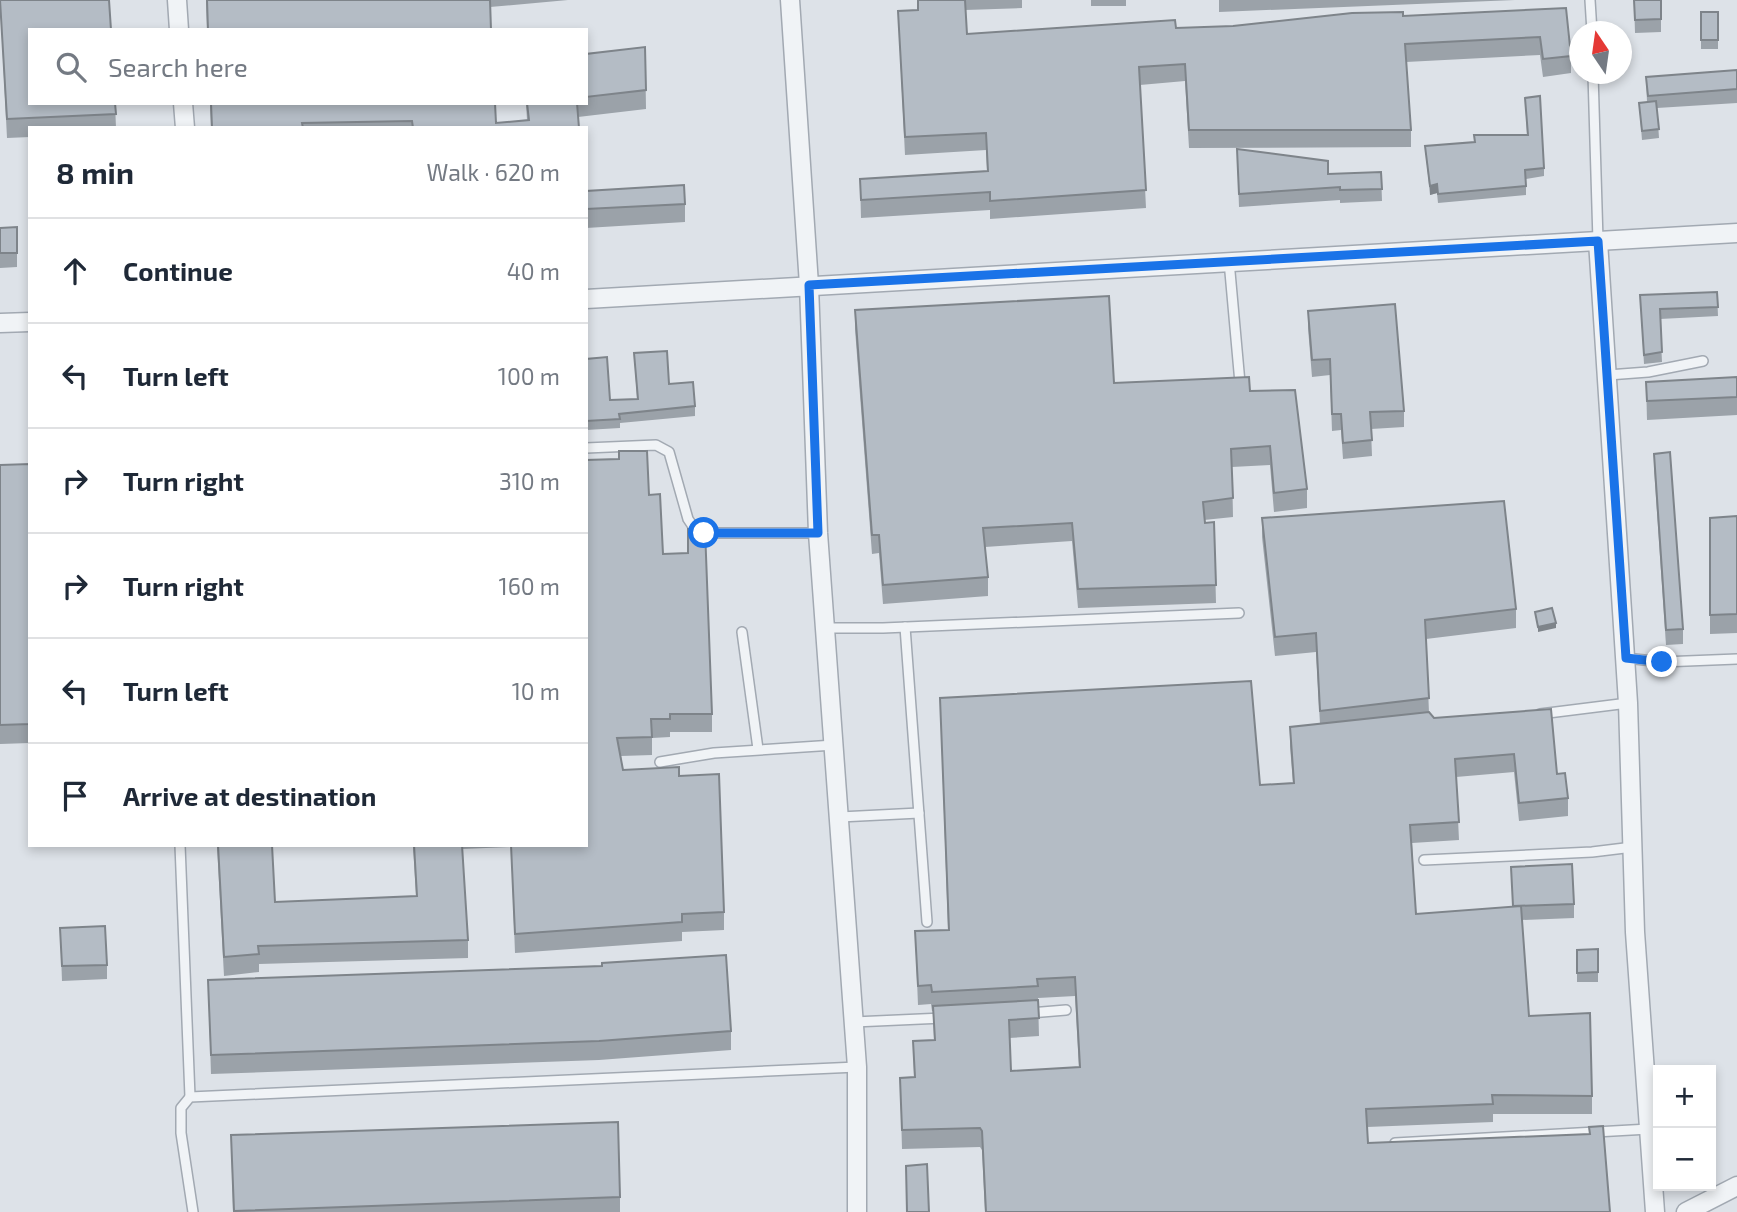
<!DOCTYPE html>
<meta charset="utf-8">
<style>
:root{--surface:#fff;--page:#f6f6f7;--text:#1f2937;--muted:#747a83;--line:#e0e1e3}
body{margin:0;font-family:"Exo 2",sans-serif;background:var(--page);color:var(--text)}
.controls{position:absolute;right:21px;bottom:21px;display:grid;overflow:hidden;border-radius:0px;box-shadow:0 4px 10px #0003}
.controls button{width:63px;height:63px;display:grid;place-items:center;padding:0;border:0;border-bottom:2px solid var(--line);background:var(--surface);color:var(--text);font:35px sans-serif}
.compass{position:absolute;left:1569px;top:21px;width:63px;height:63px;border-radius:50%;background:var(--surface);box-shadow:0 4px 10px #0003;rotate:347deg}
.stop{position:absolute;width:21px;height:21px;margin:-16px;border:5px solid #1a73e8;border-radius:50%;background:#fff}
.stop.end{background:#1a73e8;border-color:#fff;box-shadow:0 2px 7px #0008}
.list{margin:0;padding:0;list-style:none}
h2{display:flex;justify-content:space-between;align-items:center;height:91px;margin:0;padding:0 28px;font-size:30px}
h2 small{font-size:23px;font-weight:400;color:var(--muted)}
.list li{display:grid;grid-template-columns:46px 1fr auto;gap:21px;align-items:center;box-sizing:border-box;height:105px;padding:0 28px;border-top:2px solid var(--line)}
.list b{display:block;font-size:26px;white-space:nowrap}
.list em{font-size:23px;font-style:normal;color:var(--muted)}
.icon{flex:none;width:38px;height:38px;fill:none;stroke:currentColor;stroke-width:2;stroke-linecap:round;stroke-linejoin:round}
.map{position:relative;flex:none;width:1737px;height:1212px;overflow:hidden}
.search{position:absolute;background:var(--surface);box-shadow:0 4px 10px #0003;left:28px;top:28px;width:560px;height:77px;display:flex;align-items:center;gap:18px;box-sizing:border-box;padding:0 24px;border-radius:0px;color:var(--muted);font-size:26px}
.panel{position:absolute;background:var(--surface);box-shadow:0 4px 10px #0003;left:28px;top:126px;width:560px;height:721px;border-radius:0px}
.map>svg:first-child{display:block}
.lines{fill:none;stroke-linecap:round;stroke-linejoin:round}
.lane-casing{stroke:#a2a9b2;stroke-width:12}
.street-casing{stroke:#a2a9b2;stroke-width:21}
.lane{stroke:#f0f3f6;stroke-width:9}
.street{stroke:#f0f3f6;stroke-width:18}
.wall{fill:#9ba2a9;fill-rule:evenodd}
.shaded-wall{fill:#7e848a}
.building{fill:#b4bcc5;stroke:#7e848a;stroke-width:2}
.route{stroke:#1a73e8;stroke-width:9}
</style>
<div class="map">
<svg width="1737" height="1212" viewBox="0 0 1737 1212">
<rect width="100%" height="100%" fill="#dde2e8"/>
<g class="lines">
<defs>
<g id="lane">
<polyline points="1590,0 1592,32"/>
<polyline points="1593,74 1598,241"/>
<polyline points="1229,261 1240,383"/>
<polyline points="1608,375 1648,372 1703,361"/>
<polyline points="586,448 656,445 669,452 688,519 694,528 704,533 818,533"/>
<polyline points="905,627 927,922"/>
<polyline points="826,628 883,628 1239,613"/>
<polyline points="742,632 758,749"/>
<polyline points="1626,658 1662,662 1737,659"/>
<polyline points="1540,714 1628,703"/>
<polyline points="660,762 714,753 834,745"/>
<polyline points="840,817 919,813"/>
<polyline points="180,845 190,1097"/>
<polyline points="1424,860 1592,852 1633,847"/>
<polyline points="1030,1013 1066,1010"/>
<polyline points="854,1022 943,1018"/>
<polyline points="1395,1143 1649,1129"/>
<polyline points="193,1212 181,1133 181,1108 190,1097 857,1067"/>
</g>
<g id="street">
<polyline points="177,0 179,30"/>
<polyline points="790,0 809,285 818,533 857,1067 857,1212"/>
<polyline points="183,103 185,128"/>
<polyline points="1598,241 1628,703 1635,932 1655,1212"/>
<polyline points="586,299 1737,233"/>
<polyline points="0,323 30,322"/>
<polyline points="1686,1212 1737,1186"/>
</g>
</defs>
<use href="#lane" class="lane-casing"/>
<use href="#street" class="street-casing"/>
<use href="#lane" class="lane"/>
<use href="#street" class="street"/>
</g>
<g class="wall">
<polygon points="0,0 115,103 116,128 30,128 30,137 7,138"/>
<polygon points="206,0 568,0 490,7 491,30 207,30"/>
<polygon points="917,0 1022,0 1022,8 965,10 967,34 1233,26 1566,8 1571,56 1571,73 1543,77 1540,55 1406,62 1411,130 1411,147 1189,148 1185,81 1140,85 1146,208 990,219 990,210 861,218 860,179 987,171 986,150 905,155 898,11 918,10"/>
<rect x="1091" y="0" width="35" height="6"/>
<polygon points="1219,0 1515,0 1219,12"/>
<polygon points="1634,0 1661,0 1661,32 1635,33"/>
<rect x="1701" y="12" width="17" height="37"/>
<polygon points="645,47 646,109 578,117 579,128 211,128 210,103 495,103 496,123 527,120 526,103 586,103 586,54"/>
<polygon points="1737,70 1737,103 1657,108 1659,138 1642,140 1639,103 1647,102 1646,77"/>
<polygon points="1525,98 1544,168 1544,176 1526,179 1526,195 1438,203 1437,193 1430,195 1425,146 1475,142 1527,135"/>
<polygon points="1237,149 1328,174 1381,172 1382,201 1340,203 1340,200 1239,207"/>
<polygon points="586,191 685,204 685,222 586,228"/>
<polygon points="17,227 17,267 0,268 0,228"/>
<polygon points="1717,292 1718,316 1660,319 1662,362 1644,364 1640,295"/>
<polygon points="855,310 1114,383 1250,391 1307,489 1307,508 1274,512 1270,465 1232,467 1233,517 1204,520 1205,523 1214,522 1216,603 1078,608 1072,541 985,547 988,577 988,596 883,604 879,553 872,554 855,329"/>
<polygon points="1308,311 1404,411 1404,427 1371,429 1372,456 1343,459 1341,430 1332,431 1330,375 1312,377 1308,328"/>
<polygon points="634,353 695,406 695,416 620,423 620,428 586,430 586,359 610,400 637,399"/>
<polygon points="1737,377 1737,415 1647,420 1646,382"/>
<polygon points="1654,454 1683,629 1683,644 1666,645 1654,468"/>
<polygon points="30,464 30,743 0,744 0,465"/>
<polygon points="649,495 663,554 712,714 712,732 670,732 670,737 652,738 652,755 621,756 623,770 679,776 724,912 724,930 682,932 682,941 515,953 511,847 462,849 468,940 468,958 259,964 259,972 224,976 217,845 272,845 275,902 416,896 413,845 586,845"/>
<polygon points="1737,516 1737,633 1710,634 1710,518"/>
<path d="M 1262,518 L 1516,609 L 1516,628 L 1426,639 L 1429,713 L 1434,718 L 1551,709 L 1557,774 L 1568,798 L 1568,816 L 1519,821 L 1514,772 L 1456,777 L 1459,840 L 1412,843 L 1416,914 L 1513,907 L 1511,867 L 1574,904 L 1574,918 L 1522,920 L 1529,1016 L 1592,1096 L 1592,1114 L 1493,1114 L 1493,1122 L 1367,1127 L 1368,1143 L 1589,1134 L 1589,1127 L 1610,1212 L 985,1212 L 982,1150 L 980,1147 L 902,1149 L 900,1078 L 914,1077 L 913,1041 L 934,1040 L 933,1011 L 932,1011 L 931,1004 L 918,1005 L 915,931 L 948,930 L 940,698 L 1260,785 L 1293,783 L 1290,746 L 1290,727 L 1320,724 L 1316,652 L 1275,656 L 1262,537 ZM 1075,996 L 1079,1068 L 1011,1071 L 1009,1038 L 1039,1036 L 1038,998 Z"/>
<polygon points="60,928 107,965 107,979 62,981"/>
<polygon points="1598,949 1598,982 1577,982 1577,950"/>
<polygon points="208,980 731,1031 731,1050 599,1060 211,1074"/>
<polygon points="231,1135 620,1197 620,1212 233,1212"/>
</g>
<g class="shaded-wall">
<polygon points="1437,184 1437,193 1430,195 1430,186"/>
<polygon points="1556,623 1556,628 1538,632 1538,627"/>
</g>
<g class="building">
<polygon points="0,0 109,0 111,30 30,30 30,103 115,103 116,114 7,119"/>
<polygon points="207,0 490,0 491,30 208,30"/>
<polygon points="918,0 965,0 967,34 1175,20 1176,28 1233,26 1352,13 1403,12 1403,16 1566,8 1571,56 1543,59 1540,37 1405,44 1411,130 1189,130 1185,64 1139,67 1146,190 990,201 990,192 861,200 860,179 988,171 986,133 905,137 898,11 918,10"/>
<polygon points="1634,0 1661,0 1661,19 1635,20"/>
<rect x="1701" y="12" width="17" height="28"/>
<polygon points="645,47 646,90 586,97 586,54"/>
<polygon points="1737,70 1737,89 1648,96 1646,77"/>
<polygon points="1540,96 1544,168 1525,170 1526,186 1438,194 1437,184 1430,186 1425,146 1475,142 1474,135 1528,135 1525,98"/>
<polygon points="1656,101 1659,129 1642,131 1639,103"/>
<polygon points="211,103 495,103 496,123 529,120 527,103 577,103 579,128 413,128 412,121 302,123 303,128 212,128"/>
<polygon points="1237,149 1328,161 1328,174 1381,172 1382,189 1340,190 1340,187 1239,194"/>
<polygon points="684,185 685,204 586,209 586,191"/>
<polygon points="17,227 17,253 0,253 0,228"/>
<polygon points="1717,292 1718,307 1660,309 1662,352 1644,355 1640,295"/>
<polygon points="1109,296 1114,383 1249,377 1250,391 1295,390 1307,489 1274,493 1270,446 1231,449 1233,498 1203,502 1205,523 1214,522 1216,585 1078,589 1072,523 983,528 988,577 883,585 879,535 872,535 855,310"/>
<polygon points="1395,304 1404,411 1370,412 1372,440 1343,443 1341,414 1332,414 1330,359 1312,360 1308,311"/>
<polygon points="667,351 669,384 693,382 695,406 619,414 620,419 586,421 586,359 607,357 610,400 638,399 634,353"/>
<polygon points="1737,377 1737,397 1647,401 1646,382"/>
<polygon points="619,451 647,451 649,495 660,494 663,554 688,553 688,529 705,529 712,714 670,714 670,719 651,719 652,737 617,738 623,770 679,767 679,776 719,774 724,912 682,914 682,922 515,934 511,845 586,845 586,460 619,459"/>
<polygon points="1670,452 1683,629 1666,630 1654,454"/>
<polygon points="30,464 30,724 0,725 0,465"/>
<polygon points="1504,501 1516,609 1425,620 1429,698 1320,711 1316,633 1275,637 1262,518"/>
<polygon points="1737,516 1737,614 1710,615 1710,518"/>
<polygon points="1552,608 1556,623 1538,627 1535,612"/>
<polygon points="1251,681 1260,785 1294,783 1290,727 1429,712 1434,718 1551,709 1557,774 1565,773 1568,798 1519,803 1514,754 1455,759 1459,822 1410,825 1416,914 1521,906 1529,1016 1590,1013 1592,1096 1492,1095 1493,1104 1366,1109 1368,1143 1590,1134 1589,1127 1603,1126 1610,1212 986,1212 982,1131 980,1128 902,1130 900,1078 915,1077 913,1041 935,1040 933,1006 1038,1000 1039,1018 1009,1020 1011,1071 1080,1067 1075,977 1037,979 1038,986 932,992 931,985 918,986 915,931 949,930 940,698"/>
<polygon points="218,845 272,845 275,902 417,896 414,845 462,845 468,940 258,946 259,954 224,957"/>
<polygon points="1572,864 1574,904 1513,906 1511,867"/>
<polygon points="105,926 107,965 62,966 60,928"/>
<polygon points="1598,949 1598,972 1577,973 1577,950"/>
<polygon points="726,955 731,1031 599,1041 211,1055 208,980 602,966 602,963"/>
<polygon points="618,1122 620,1197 234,1211 231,1135"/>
<polygon points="927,1164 929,1212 907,1212 906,1166"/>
</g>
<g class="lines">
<polyline class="route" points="704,533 818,533 809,285 1598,241 1626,658 1662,662"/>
</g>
</svg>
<div class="controls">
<button>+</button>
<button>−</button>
</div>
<svg class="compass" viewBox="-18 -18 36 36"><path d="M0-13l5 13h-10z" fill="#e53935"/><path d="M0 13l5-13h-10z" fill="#747a83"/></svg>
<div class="stop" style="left:704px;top:533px"></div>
<div class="stop end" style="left:1662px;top:662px"></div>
<div class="search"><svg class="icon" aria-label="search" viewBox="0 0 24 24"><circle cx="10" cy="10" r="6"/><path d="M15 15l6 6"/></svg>Search here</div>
<section class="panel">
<h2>8 min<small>Walk · 620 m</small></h2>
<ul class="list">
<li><svg class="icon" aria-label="ahead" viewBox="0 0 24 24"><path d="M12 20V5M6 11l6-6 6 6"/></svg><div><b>Continue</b></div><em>40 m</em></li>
<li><svg class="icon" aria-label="left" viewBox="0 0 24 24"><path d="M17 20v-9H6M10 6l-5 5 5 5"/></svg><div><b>Turn left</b></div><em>100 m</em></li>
<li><svg class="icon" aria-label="right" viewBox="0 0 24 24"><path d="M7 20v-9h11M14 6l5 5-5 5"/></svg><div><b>Turn right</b></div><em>310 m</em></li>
<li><svg class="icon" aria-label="right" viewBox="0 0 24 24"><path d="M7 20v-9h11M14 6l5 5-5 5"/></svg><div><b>Turn right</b></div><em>160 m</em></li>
<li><svg class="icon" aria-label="left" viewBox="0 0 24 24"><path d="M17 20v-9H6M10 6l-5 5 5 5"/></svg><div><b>Turn left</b></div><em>10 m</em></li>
<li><svg class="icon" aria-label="arrive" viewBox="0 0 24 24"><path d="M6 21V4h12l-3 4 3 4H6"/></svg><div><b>Arrive at destination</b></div></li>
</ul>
</section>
</div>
